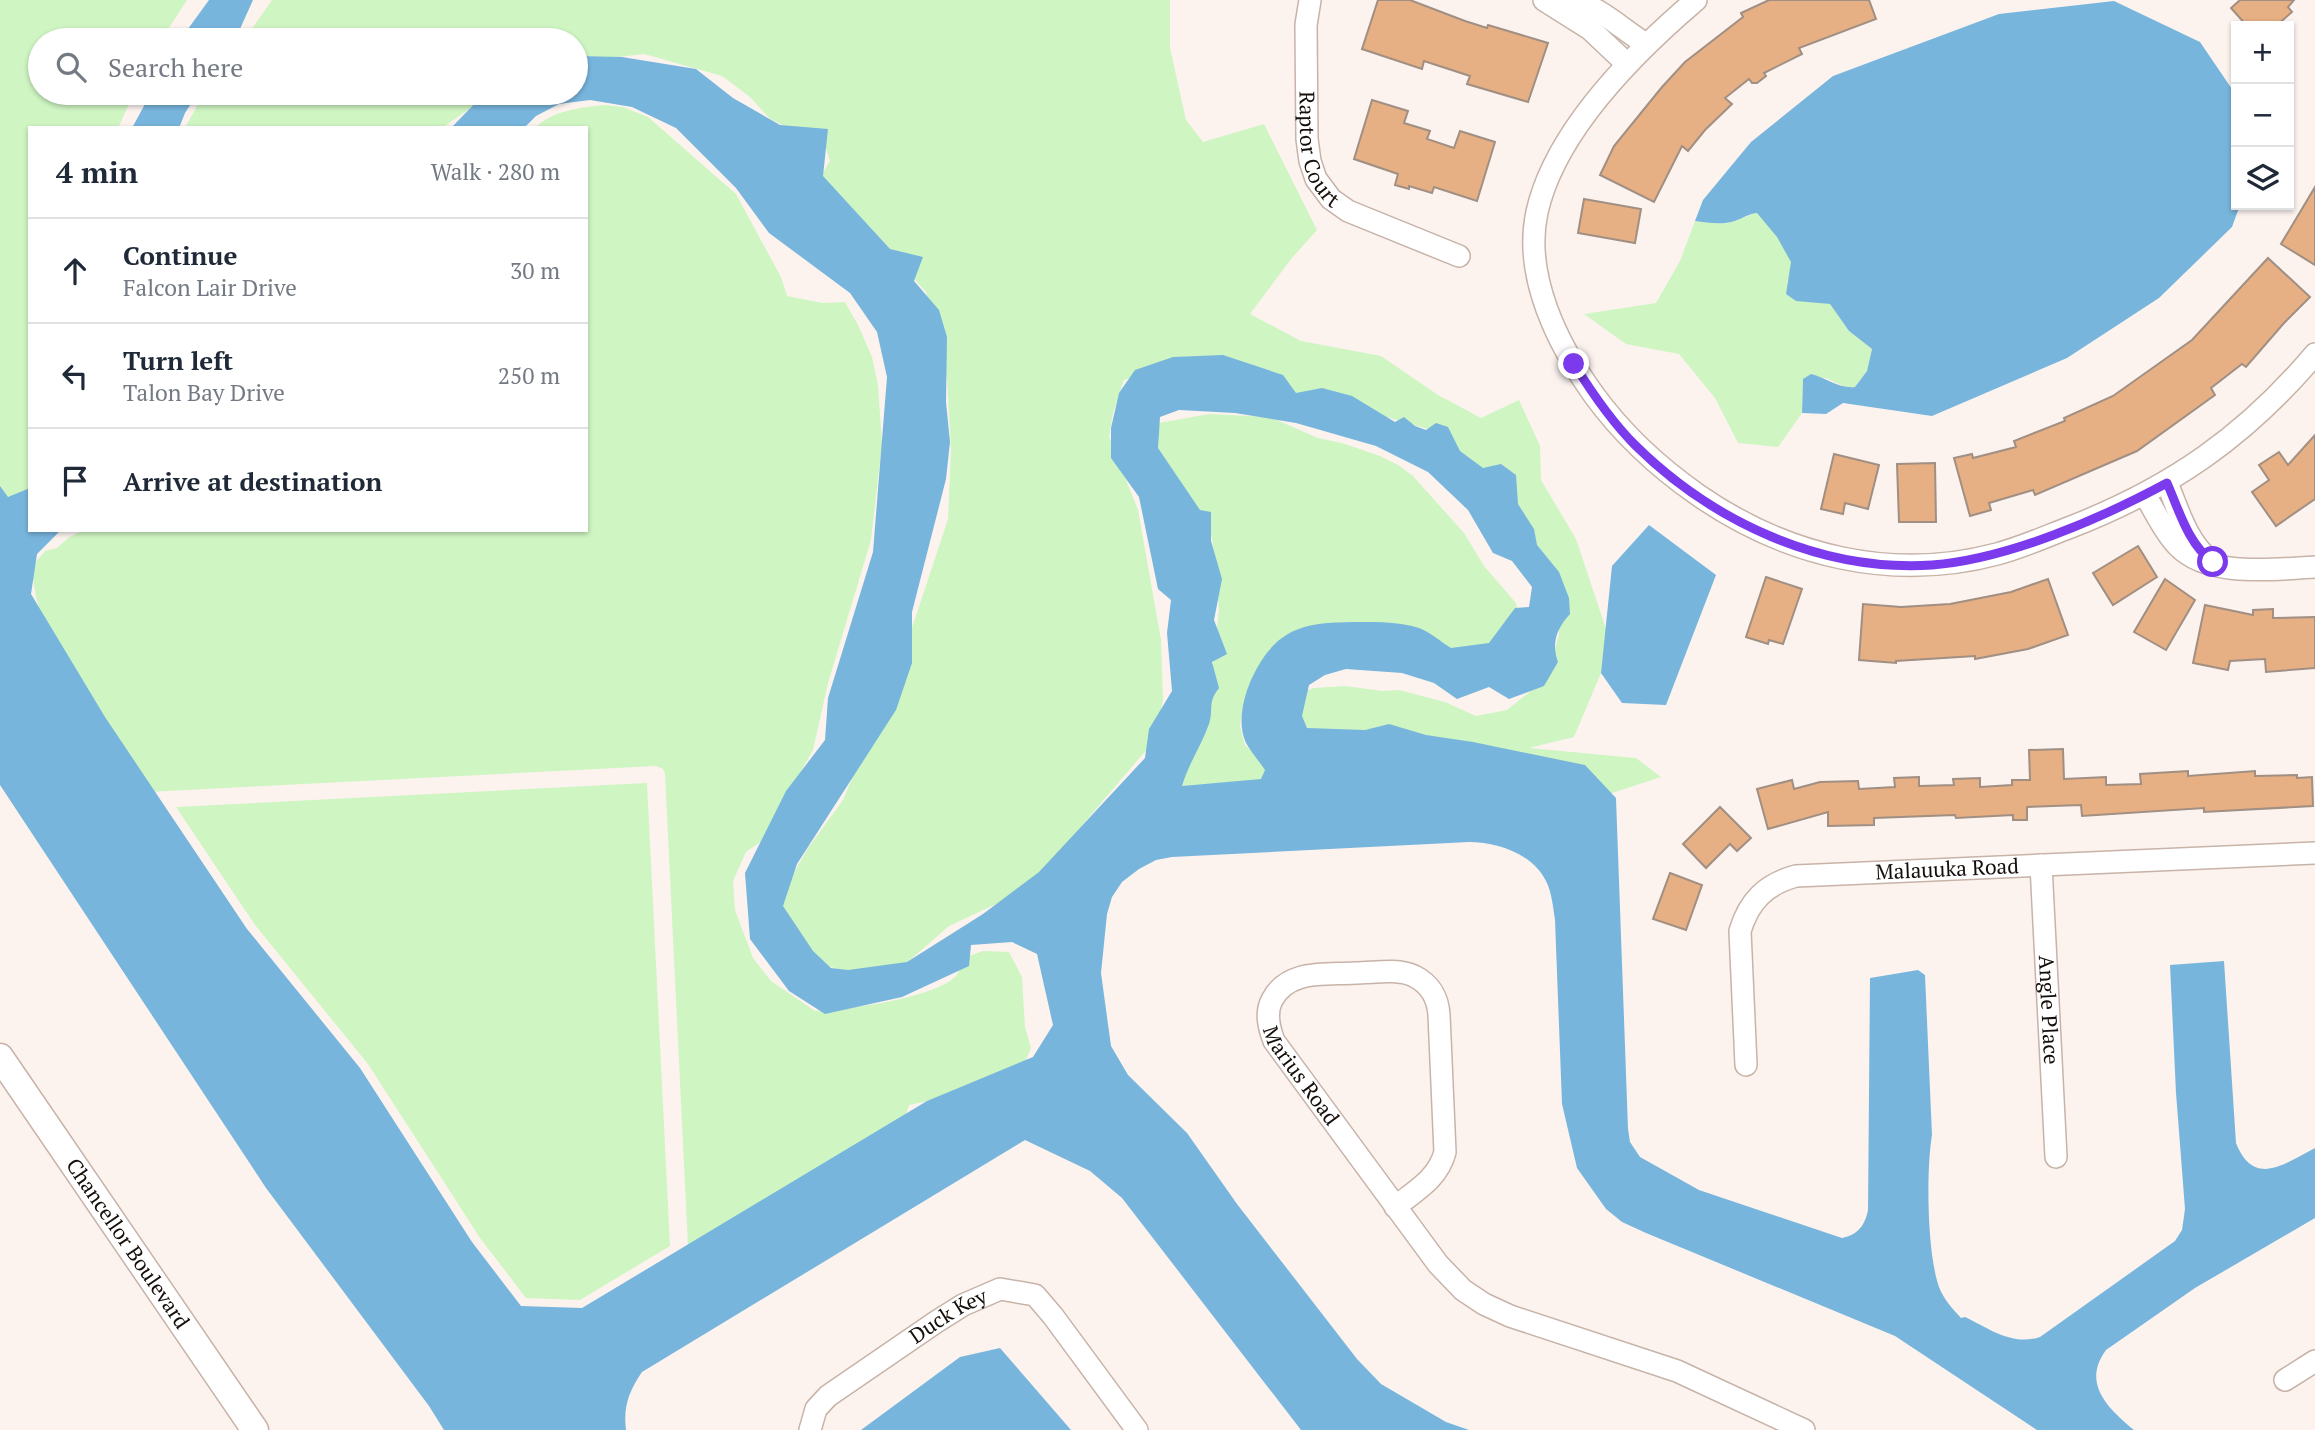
<!DOCTYPE html>
<meta charset="utf-8">
<style>
:root{--surface:#fff;--page:#f6f6f7;--text:#1f2937;--muted:#747a83;--line:#e0e1e3}
body{margin:0;font-family:"PT Serif",serif;background:var(--page);color:var(--text)}
.controls{position:absolute;right:21px;top:21px;display:grid;overflow:hidden;border-radius:0px;box-shadow:0 2px 5px #0004}
.controls button{width:63px;height:63px;display:grid;place-items:center;padding:0;border:0;border-bottom:2px solid var(--line);background:var(--surface);color:var(--text);font:35px sans-serif}
.stop{position:absolute;width:21px;height:21px;margin:-16px;border:5px solid #7c3aed;border-radius:50%;background:#fff}
.stop.end{background:#7c3aed;border-color:#fff;box-shadow:0 2px 7px #0008}
.list{margin:0;padding:0;list-style:none}
h2{display:flex;justify-content:space-between;align-items:center;height:91px;margin:0;padding:0 28px;font-size:30px}
h2 small{font-size:23px;font-weight:400;color:var(--muted)}
.list li{display:grid;grid-template-columns:46px 1fr auto;gap:21px;align-items:center;box-sizing:border-box;height:105px;padding:0 28px;border-top:2px solid var(--line)}
.list b{display:block;font-size:26px;white-space:nowrap}
.list p{margin:0;font-size:23px;white-space:nowrap;color:var(--muted)}
.list em{font-size:23px;font-style:normal;color:var(--muted)}
.icon{flex:none;width:38px;height:38px;fill:none;stroke:currentColor;stroke-width:2;stroke-linecap:round;stroke-linejoin:round}
.map{position:relative;flex:none;width:2315px;height:1430px;overflow:hidden}
.search{position:absolute;background:var(--surface);box-shadow:0 2px 5px #0004;left:28px;top:28px;width:560px;height:77px;display:flex;align-items:center;gap:18px;box-sizing:border-box;padding:0 24px;border-radius:38px;color:var(--muted);font-size:26px}
.panel{position:absolute;background:var(--surface);box-shadow:0 2px 5px #0004;left:28px;top:126px;width:560px;height:406px;border-radius:0px}
.map>svg:first-child{display:block}
.green{fill:#cff5c3}
.water{fill:#78b5dd;fill-rule:evenodd}
.building{fill:#e6af84;stroke:#a08f82;stroke-width:2}
.lines{fill:none;stroke-linecap:round;stroke-linejoin:round}
.minor-casing{stroke:#c7b3a8;stroke-width:24}
.tertiary-casing{stroke:#c7b3a8;stroke-width:29}
.minor{stroke:#fff;stroke-width:21}
.tertiary{stroke:#fff;stroke-width:26}
.route{stroke:#7c3aed;stroke-width:9}
.labels{text-anchor:middle;stroke-width:6;stroke-linejoin:round;paint-order:stroke}
.street-label{font-size:21px;fill:#150e0a;stroke:#fcf3ef}
</style>
<div class="map">
<svg width="2315" height="1430" viewBox="0 0 2315 1430">
<rect width="100%" height="100%" fill="#fcf3ef"/>
<g class="green">
<polygon points="0,0 187,0 161,40 40,40 40,93 134,93 118,128 30,128 30,499 0,507"/>
<polygon points="272,0 1170,0 1170,48 1186,120 1203,142 1264,124 1317,230 1291,259 1250,314 1301,341 1381,356 1438,395 1481,418 1519,400 1540,446 1541,480 1576,539 1606,629 1601,673 1574,737 1529,748 1636,758 1661,777 1603,796 1334,745 1294,720 1300,693 1314,688 1345,686 1383,691 1399,690 1445,702 1476,716 1507,710 1532,690 1553,658 1559,634 1560,596 1428,429 1362,410 1147,373 1124,380 1113,413 1109,437 1138,510 1161,640 1163,700 1154,741 1049,864 1013,896 949,926 902,967 858,975 815,962 777,903 808,848 843,800 903,655 948,519 951,450 947,378 926,292 873,234 816,184 830,161 825,146 770,119 750,97 722,76 644,54 576,62 576,40 244,40"/>
<polygon points="204,93 492,93 442,128 185,128"/>
<path d="M 604,105 L 623,107 L 648,117 L 736,194 L 781,277 L 787,296 L 823,303 L 845,302 L 858,325 L 872,357 L 878,385 L 882,444 L 871,540 L 828,683 L 813,750 L 762,841 L 746,852 L 733,881 L 735,910 L 753,958 L 771,981 L 815,1011 C 846,1010 935,998 956,976 C 960,971 963,963 966,957 L 983,951 L 1009,952 L 1022,977 L 1025,1027 L 1031,1048 L 1017,1082 L 909,1105 C 903,1128 886,1135 864,1139 L 846,1166 L 689,1267 L 665,774 L 663,769 L 656,766 L 147,792 L 51,650 L 36,597 L 32,573 L 34,564 L 45,551 L 57,548 L 68,538 L 83,530 L 586,530 L 586,128 L 535,128 C 551,111 582,107 604,105 Z"/>
<path d="M 1757,213 C 1769,225 1785,243 1791,261 C 1793,268 1790,276 1787,283 L 1821,303 L 1830,304 L 1849,331 L 1872,349 L 1867,371 L 1855,387 L 1847,388 L 1826,378 L 1803,379 L 1802,413 L 1778,447 L 1738,443 L 1715,398 L 1679,354 L 1626,344 L 1584,314 L 1656,303 L 1680,261 L 1695,221 C 1707,223 1723,225 1735,221 C 1743,218 1748,215 1757,213 Z"/>
<polygon points="1209,414 1270,417 1318,438 1342,443 1380,456 1398,465 1413,476 1464,533 1484,566 1516,603 1518,611 1510,631 1462,660 1437,649 1253,679 1242,710 1240,726 1245,745 1266,764 1274,778 1176,799 1211,684 1219,609 1212,538 1208,524 1148,443 1153,424"/>
<polygon points="647,783 670,1246 580,1300 526,1298 480,1238 368,1064 255,925 176,807"/>
</g>
<g class="water">
<polygon points="209,0 253,0 235,40 180,40"/>
<path d="M 2114,1 L 2200,42 L 2236,95 L 2236,205 L 2240,205 L 2232,227 L 2159,298 L 2067,358 L 1932,416 L 1843,403 L 1826,414 L 1802,413 L 1803,379 L 1811,374 C 1826,378 1840,389 1855,387 L 1867,371 L 1872,349 L 1849,331 L 1830,304 L 1796,301 L 1786,294 L 1791,262 L 1777,237 L 1757,213 C 1748,214 1743,218 1735,221 C 1723,225 1707,223 1695,221 L 1703,200 L 1751,142 L 1833,76 L 1999,14 Z"/>
<path d="M 576,56 L 622,57 L 696,69 L 733,98 L 780,125 L 828,129 L 823,176 L 890,249 L 923,257 L 914,281 L 939,310 L 947,337 L 946,402 L 950,442 L 946,479 L 912,612 L 912,663 L 896,710 L 797,864 L 783,906 L 813,951 L 831,968 L 848,970 L 907,962 L 983,914 L 1039,872 L 1145,758 L 1149,729 L 1172,691 L 1167,633 L 1171,600 L 1158,589 L 1139,497 L 1111,458 L 1111,428 L 1119,393 L 1135,370 L 1173,357 L 1223,355 L 1283,375 L 1296,393 L 1322,388 L 1352,396 L 1395,422 L 1404,417 L 1415,426 L 1426,430 L 1436,423 L 1448,427 L 1460,451 L 1483,468 L 1501,464 L 1516,475 L 1518,504 L 1534,529 L 1537,545 L 1559,572 L 1569,598 L 1570,614 C 1557,628 1551,643 1558,662 L 1544,686 L 1509,699 L 1489,687 L 1457,699 L 1434,683 L 1402,673 L 1346,669 L 1325,675 L 1309,685 L 1302,716 L 1307,728 L 1365,730 L 1389,724 L 1426,735 L 1473,742 L 1585,765 L 1616,798 L 1628,1129 L 1630,1142 L 1640,1157 L 1699,1190 L 1842,1238 C 1858,1235 1865,1225 1868,1210 L 1870,978 L 1918,970 L 1925,975 L 1932,1135 C 1926,1171 1927,1253 1939,1287 C 1944,1300 1953,1309 1961,1318 L 1965,1317 C 1990,1329 2012,1346 2040,1337 L 2175,1241 L 2182,1230 L 2185,1209 L 2176,1093 L 2170,965 L 2224,961 L 2236,1143 C 2254,1188 2284,1164 2315,1148 L 2315,1218 L 2195,1288 L 2106,1350 C 2081,1384 2109,1409 2134,1430 L 2037,1430 L 1895,1336 L 1646,1233 L 1622,1222 L 1606,1209 L 1577,1168 L 1562,1104 L 1555,920 C 1553,907 1552,893 1546,881 C 1533,854 1497,842 1469,842 L 1172,857 L 1156,860 L 1139,869 L 1122,882 L 1112,897 L 1107,914 L 1101,973 L 1111,1046 L 1128,1075 L 1187,1133 L 1237,1204 L 1357,1359 L 1381,1384 L 1446,1422 L 1469,1430 L 1301,1430 L 1122,1198 L 1090,1171 L 1025,1140 L 642,1372 C 629,1391 623,1407 626,1430 L 444,1430 L 429,1406 L 266,1188 L 0,785 L 0,486 L 8,497 L 30,488 L 30,530 L 64,530 L 59,532 L 37,554 L 31,594 L 105,717 L 247,929 L 360,1068 L 472,1242 L 521,1306 L 582,1308 L 927,1101 L 1033,1057 L 1053,1025 L 1037,954 L 1012,942 L 971,945 L 969,966 L 902,997 L 825,1014 L 789,991 L 750,939 L 745,873 L 786,791 L 825,740 L 828,698 L 873,552 L 887,377 L 877,332 L 850,293 L 769,233 L 736,188 L 676,128 L 632,107 L 590,100 L 559,104 L 536,116 L 524,128 L 451,128 L 485,93 L 576,93 ZM 1179,410 L 1235,413 L 1296,423 L 1376,446 L 1428,472 L 1468,510 L 1493,553 L 1512,561 L 1532,587 L 1529,607 L 1515,608 L 1489,643 L 1451,648 C 1441,642 1430,632 1419,628 C 1400,622 1379,622 1360,622 C 1305,622 1276,626 1251,680 C 1243,699 1237,724 1246,743 C 1251,752 1259,761 1265,770 L 1261,779 L 1182,786 C 1188,765 1201,746 1209,724 C 1214,709 1207,703 1219,688 L 1212,662 L 1227,654 L 1214,620 L 1222,579 L 1211,541 L 1211,512 L 1200,510 L 1158,448 L 1160,417 Z"/>
<polygon points="151,93 198,93 185,113 179,128 132,128"/>
<polygon points="1649,525 1716,575 1666,705 1622,703 1601,673 1612,566"/>
<polygon points="1000,1348 1071,1430 861,1430 960,1357"/>
</g>
<g class="building">
<polygon points="1378,0 1410,0 1465,21 1487,28 1488,25 1548,43 1528,102 1467,84 1470,76 1424,61 1422,69 1362,49"/>
<polygon points="1769,0 1869,0 1876,19 1799,48 1802,54 1764,73 1766,76 1757,83 1752,83 1749,79 1725,98 1732,104 1705,130 1688,151 1682,146 1654,202 1600,175 1614,146 1662,87 1685,62 1743,17 1741,13"/>
<polygon points="2240,0 2294,0 2288,7 2292,12 2276,26 2247,26 2231,8"/>
<polygon points="1372,100 1408,111 1404,123 1430,131 1427,139 1454,148 1460,131 1495,142 1477,201 1434,187 1432,193 1409,186 1409,189 1395,185 1398,174 1354,159"/>
<polygon points="2315,187 2315,265 2281,244"/>
<polygon points="1584,199 1641,209 1635,243 1578,233"/>
<polygon points="2268,258 2310,297 2284,323 2246,367 2242,364 2211,388 2215,395 2137,451 2035,495 2033,490 1989,503 1991,510 1970,516 1954,458 1972,454 1973,458 2016,447 2014,441 2065,421 2064,418 2113,396 2192,340"/>
<polygon points="2315,435 2315,499 2276,526 2252,492 2269,480 2259,465 2279,452 2288,465"/>
<polygon points="1834,454 1879,465 1868,509 1845,503 1843,514 1821,509"/>
<polygon points="1935,463 1936,522 1899,522 1897,464"/>
<polygon points="2138,546 2157,577 2113,605 2093,573"/>
<polygon points="1766,577 1802,589 1783,644 1769,640 1768,644 1746,637"/>
<polygon points="2048,579 2068,635 2028,649 1975,659 1975,656 1896,661 1896,663 1859,660 1863,604 1901,607 1950,604 2011,592"/>
<polygon points="2165,579 2195,600 2166,650 2134,632"/>
<polygon points="2205,605 2253,615 2253,610 2273,609 2273,618 2315,617 2315,668 2266,672 2265,659 2230,661 2228,670 2193,663"/>
<polygon points="2063,749 2064,779 2106,777 2106,785 2141,784 2140,774 2188,771 2188,776 2255,771 2255,776 2297,775 2297,778 2312,777 2313,806 2204,812 2204,808 2082,816 2081,805 2027,807 2027,820 2013,820 2013,815 1956,818 1955,815 1874,818 1874,825 1828,826 1828,812 1768,829 1757,789 1792,780 1794,789 1820,782 1858,781 1859,789 1895,787 1894,778 1919,777 1919,786 1954,785 1953,779 1980,778 1980,787 2012,785 2012,780 2030,780 2029,750"/>
<polygon points="1720,807 1751,838 1737,851 1730,844 1706,868 1683,844"/>
<polygon points="1670,873 1702,885 1686,930 1653,919"/>
</g>
<g class="lines">
<defs>
<g id="minor">
<path id="s1" d="M 1310,0 L 1306,25 L 1307,139 L 1310,161 L 1316,179 L 1331,199 L 1348,211 L 1459,256"/>
<polyline points="1544,0 1590,29 1627,64"/>
<path d="M 1570,0 C 1600,6 1621,29 1646,44"/>
<path d="M 1696,0 C 1635,52 1555,131 1537,212 C 1523,276 1558,345 1594,395 C 1623,435 1658,467 1698,495 C 1786,556 1892,582 1997,554 C 2023,547 2047,536 2071,527 C 2171,488 2246,436 2315,354"/>
<path d="M 2167,483 C 2178,509 2187,543 2211,561"/>
<path d="M 2145,495 C 2155,511 2164,532 2178,546 C 2209,578 2274,569 2315,567"/>
<path id="s2" d="M 2041,865 L 2056,1157"/>
<path id="s3" d="M 1746,1065 L 1740,931 C 1749,901 1766,884 1796,876 L 2315,853"/>
<path id="s4" d="M 1395,1207 C 1415,1191 1438,1179 1445,1152 L 1439,1015 C 1438,998 1430,984 1414,976 C 1396,968 1374,973 1355,973 C 1325,975 1288,969 1272,1000 C 1265,1013 1269,1028 1274,1041 L 1438,1264 L 1463,1290 L 1484,1304 L 1510,1316 L 1677,1371 L 1804,1430"/>
<polyline points="2285,1380 2315,1361"/>
<path id="s5" d="M 810,1430 L 816,1409 L 828,1396 L 936,1322 L 963,1305 L 1000,1289 L 1035,1295 L 1053,1316 L 1137,1430"/>
</g>
<g id="tertiary">
<path id="s6" d="M 0,1057 L 255,1430"/>
</g>
</defs>
<use href="#minor" class="minor-casing"/>
<use href="#tertiary" class="tertiary-casing"/>
<use href="#minor" class="minor"/>
<use href="#tertiary" class="tertiary"/>
</g>
<g class="lines">
<path class="route" d="M 1574,364 C 1592,393 1611,421 1635,445 C 1713,522 1821,572 1932,565 C 2008,559 2100,519 2167,483 C 2179,510 2188,544 2213,562"/>
</g>
<g class="labels">
<g class="street-label">
<text dy="7" stroke="none"><textPath href="#s1" startOffset="152">Raptor Court</textPath></text>
<text dy="7" stroke="none"><textPath href="#s3" startOffset="368">Malauuka Road</textPath></text>
<text dy="7" stroke="none"><textPath href="#s2" startOffset="145">Angle Place</textPath></text>
<text dy="7" stroke="none"><textPath href="#s4" startOffset="499">Marius Road</textPath></text>
<text dy="7" stroke="none"><textPath href="#s6" startOffset="226">Chancellor Boulevard</textPath></text>
<text dy="7" stroke="none"><textPath href="#s5" startOffset="184">Duck Key</textPath></text>
</g>
</g>
</svg>
<div class="controls">
<button>+</button>
<button>−</button>
<button><svg class="icon" aria-label="layers" viewBox="0 0 24 24"><path d="M12 4l9 5-9 5-9-5zM3 14l9 5 9-5"/></svg></button>
</div>
<div class="stop" style="left:2213px;top:562px"></div>
<div class="stop end" style="left:1574px;top:364px"></div>
<div class="search"><svg class="icon" aria-label="search" viewBox="0 0 24 24"><circle cx="10" cy="10" r="6"/><path d="M15 15l6 6"/></svg>Search here</div>
<section class="panel">
<h2>4 min<small>Walk · 280 m</small></h2>
<ul class="list">
<li><svg class="icon" aria-label="ahead" viewBox="0 0 24 24"><path d="M12 20V5M6 11l6-6 6 6"/></svg><div><b>Continue</b><p>Falcon Lair Drive</p></div><em>30 m</em></li>
<li><svg class="icon" aria-label="left" viewBox="0 0 24 24"><path d="M17 20v-9H6M10 6l-5 5 5 5"/></svg><div><b>Turn left</b><p>Talon Bay Drive</p></div><em>250 m</em></li>
<li><svg class="icon" aria-label="arrive" viewBox="0 0 24 24"><path d="M6 21V4h12l-3 4 3 4H6"/></svg><div><b>Arrive at destination</b></div></li>
</ul>
</section>
</div>
